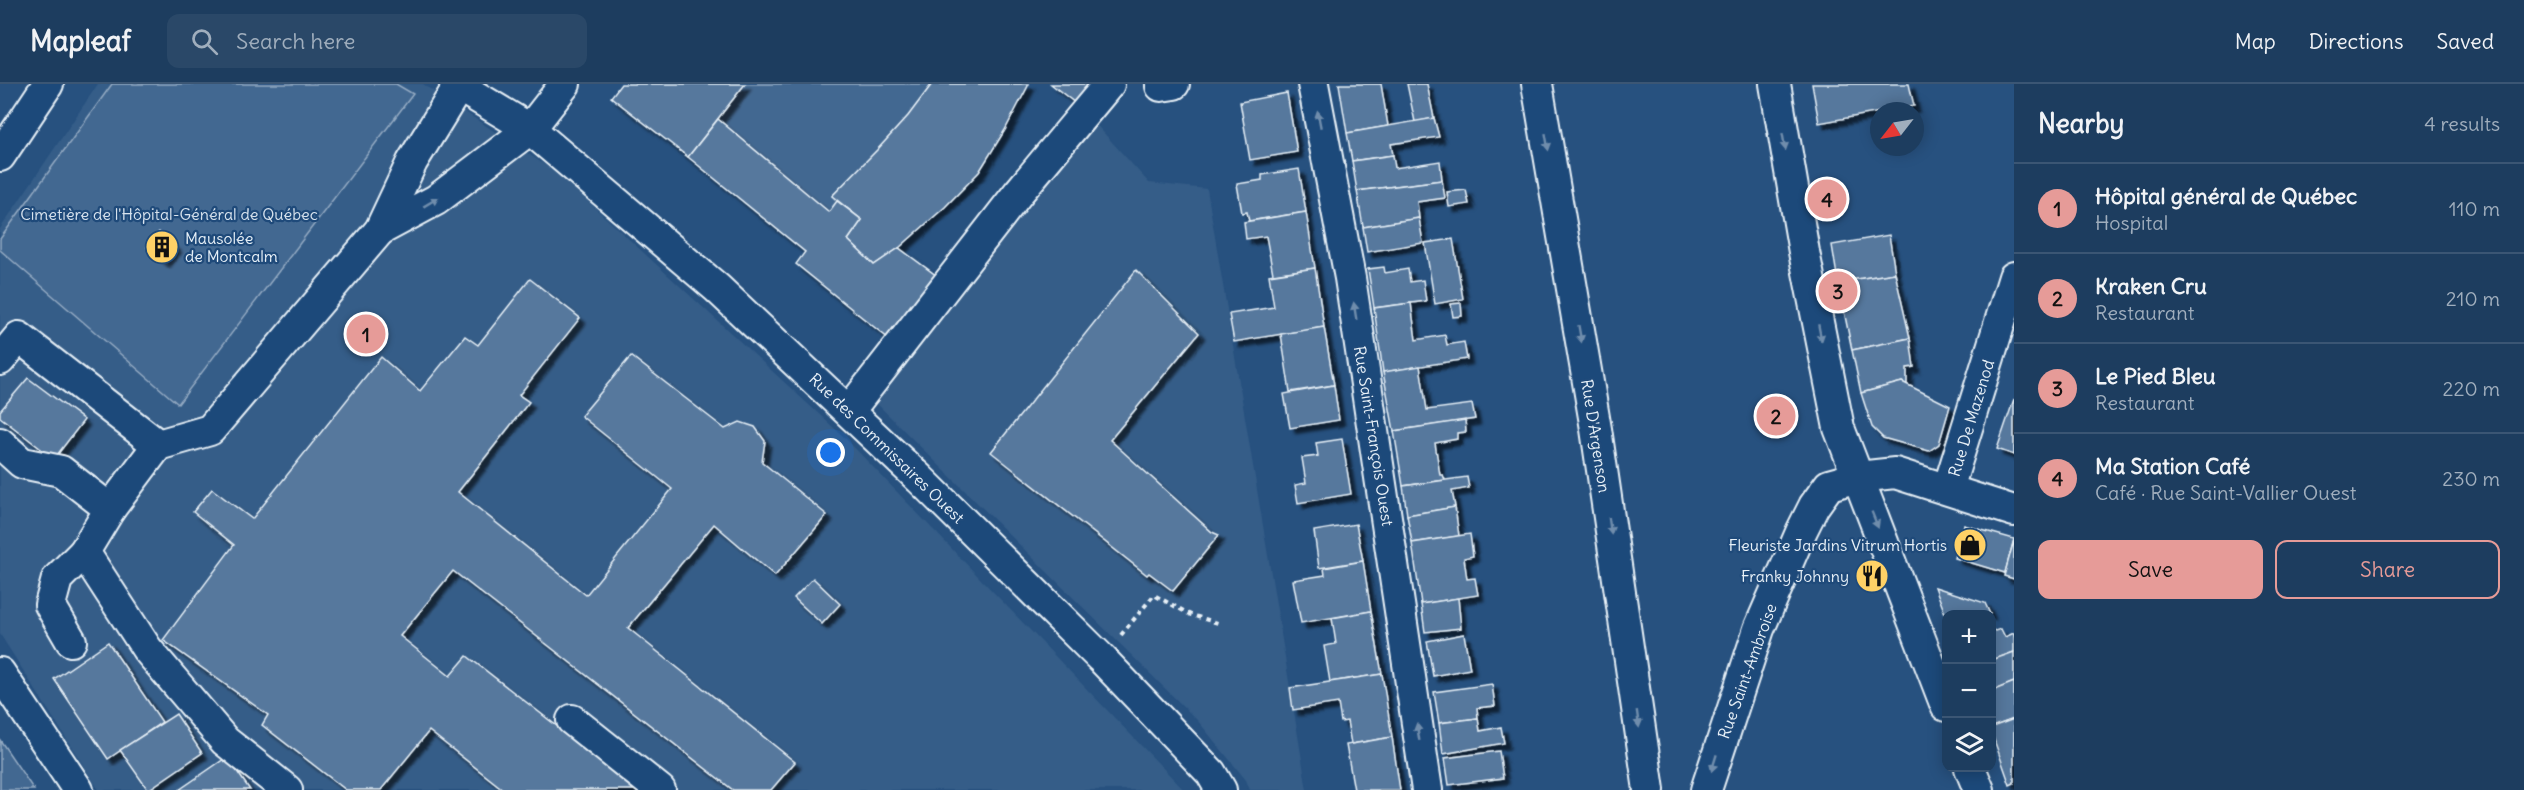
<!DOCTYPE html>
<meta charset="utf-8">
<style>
:root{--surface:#1d3d5f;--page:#2a4868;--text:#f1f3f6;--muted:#a0aebd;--line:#3b5674;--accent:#e69b98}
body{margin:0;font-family:Delius,sans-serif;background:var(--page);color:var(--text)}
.controls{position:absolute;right:18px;bottom:18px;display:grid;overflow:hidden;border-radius:12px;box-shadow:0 3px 15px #0003}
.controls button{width:54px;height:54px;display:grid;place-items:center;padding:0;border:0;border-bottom:2px solid var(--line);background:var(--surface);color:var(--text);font:30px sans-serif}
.compass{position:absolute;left:1870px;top:18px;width:54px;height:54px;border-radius:50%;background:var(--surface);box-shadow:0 3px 15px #0003;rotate:239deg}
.you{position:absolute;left:831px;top:369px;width:21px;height:21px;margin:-15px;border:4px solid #fff;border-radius:50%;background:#1a73e8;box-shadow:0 0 0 9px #1a73e833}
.badge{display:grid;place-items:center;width:39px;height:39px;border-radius:50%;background:var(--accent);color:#111;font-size:20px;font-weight:700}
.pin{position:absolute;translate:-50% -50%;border:3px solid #fff;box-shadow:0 2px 6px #0006}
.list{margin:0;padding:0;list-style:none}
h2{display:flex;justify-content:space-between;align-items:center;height:78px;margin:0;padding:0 24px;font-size:26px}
h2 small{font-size:20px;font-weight:400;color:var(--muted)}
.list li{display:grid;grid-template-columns:39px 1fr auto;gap:18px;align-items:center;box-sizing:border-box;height:90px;padding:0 24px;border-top:2px solid var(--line)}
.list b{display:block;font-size:22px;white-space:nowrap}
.list p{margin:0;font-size:20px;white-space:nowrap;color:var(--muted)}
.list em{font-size:20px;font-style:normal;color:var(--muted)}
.actions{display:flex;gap:12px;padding:18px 24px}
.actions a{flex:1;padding:14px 0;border:2px solid var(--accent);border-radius:12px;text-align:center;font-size:21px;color:var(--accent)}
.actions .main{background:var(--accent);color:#111}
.icon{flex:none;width:33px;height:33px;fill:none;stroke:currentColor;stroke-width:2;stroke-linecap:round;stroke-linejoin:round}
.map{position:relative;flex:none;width:2014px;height:706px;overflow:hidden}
header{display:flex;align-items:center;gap:36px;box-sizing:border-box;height:84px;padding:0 30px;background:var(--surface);border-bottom:2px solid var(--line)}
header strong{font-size:28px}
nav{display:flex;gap:33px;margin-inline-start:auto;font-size:21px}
.search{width:420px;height:54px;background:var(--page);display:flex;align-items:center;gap:15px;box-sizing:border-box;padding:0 21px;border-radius:12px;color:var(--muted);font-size:22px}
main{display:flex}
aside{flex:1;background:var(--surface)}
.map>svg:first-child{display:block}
.built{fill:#355d88}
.green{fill:#436891;stroke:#96acc4;stroke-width:1.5}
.building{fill:#57789d;stroke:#e8f1f8;stroke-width:1.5;filter:url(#shadow)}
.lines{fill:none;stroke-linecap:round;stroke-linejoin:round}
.minor-casing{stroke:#e8f1f8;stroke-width:34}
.path{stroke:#e8f1f8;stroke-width:4;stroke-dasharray:4.5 4.5;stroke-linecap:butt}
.minor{stroke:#1f4a7a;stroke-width:30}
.oneway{fill:#6f8dac}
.labels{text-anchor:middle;stroke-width:4.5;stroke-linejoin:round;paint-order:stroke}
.park-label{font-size:16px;fill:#d8e3ee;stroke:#1f4a7a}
.poi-label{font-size:16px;fill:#e8f1f8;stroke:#1f4a7a;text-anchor:end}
.street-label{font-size:16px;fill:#e8f1f8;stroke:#1f4a7a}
</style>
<header>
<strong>Mapleaf</strong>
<div class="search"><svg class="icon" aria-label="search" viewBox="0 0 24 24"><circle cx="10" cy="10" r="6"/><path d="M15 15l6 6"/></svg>Search here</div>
<nav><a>Map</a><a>Directions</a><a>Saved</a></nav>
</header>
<main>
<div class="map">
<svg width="2014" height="706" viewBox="0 0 2014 706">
<defs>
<filter id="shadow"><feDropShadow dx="5.5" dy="5.5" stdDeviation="1.5" flood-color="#0009"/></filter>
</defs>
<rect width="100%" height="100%" fill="#27517f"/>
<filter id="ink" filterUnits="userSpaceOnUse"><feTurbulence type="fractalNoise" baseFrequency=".0167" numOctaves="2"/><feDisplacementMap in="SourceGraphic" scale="12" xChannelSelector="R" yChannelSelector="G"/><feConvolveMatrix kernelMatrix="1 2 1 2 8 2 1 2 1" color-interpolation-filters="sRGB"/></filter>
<g filter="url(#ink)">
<g class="built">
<polygon points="98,0 423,0 557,89 846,355 1184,706 99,706 0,550 0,145"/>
<polygon points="1092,36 1149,99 1207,105 1307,706 1250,706 1246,696 1198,637 864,307"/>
</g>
<g class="green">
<polygon points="112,0 396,0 413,10 178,320 0,166 0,155"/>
<polygon points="745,0 932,0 908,32 877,66 832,112 837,117 829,128 718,35"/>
<polygon points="0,656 34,706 0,706"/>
</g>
<g class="building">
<polygon points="621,0 745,0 688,73 611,13"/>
<polygon points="932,0 1029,0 1005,46 979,88 945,123 899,164 874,181 848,156 862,136 832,112 877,66 908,32"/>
<polygon points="1051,0 1090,0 1075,19"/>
<polygon points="1339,0 1381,0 1388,42 1347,49"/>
<polygon points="1407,0 1427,0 1434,34 1415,38"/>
<polygon points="1812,0 1909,0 1914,22 1819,39"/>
<polygon points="1287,9 1297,68 1250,76 1240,18"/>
<polygon points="1434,34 1439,53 1391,60 1393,71 1352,77 1347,49"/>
<polygon points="718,35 829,128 837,117 862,136 848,156 874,181 899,164 937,192 889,255 796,180 805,168 688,73"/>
<polygon points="1393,71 1395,84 1440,77 1442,96 1357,107 1352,77"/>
<polygon points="1299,85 1306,128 1249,137 1247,128 1242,129 1237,100 1262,96 1262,91"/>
<polygon points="1442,96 1445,114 1417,118 1419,134 1363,143 1357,107"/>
<polygon points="1466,106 1469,120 1449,123 1447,108"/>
<polygon points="1306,128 1315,184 1273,190 1266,152 1246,155 1244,138"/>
<polygon points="1419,134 1423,159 1367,168 1363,143"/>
<polygon points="159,148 176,163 164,178 147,163"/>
<polygon points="1889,151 1895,189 1838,198 1832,161"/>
<polygon points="1453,155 1463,215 1435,220 1425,159"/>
<polygon points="1384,183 1385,189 1408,185 1410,198 1423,196 1426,217 1374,224 1368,185"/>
<polygon points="1315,184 1324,243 1234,258 1229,230 1274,223 1269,191"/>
<polygon points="1136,186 1199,249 1110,356 1212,448 1219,451 1173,507 1149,489 1147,491 991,368"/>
<polygon points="1895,189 1910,254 1852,266 1838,198"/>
<polygon points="530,195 580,234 519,311 529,318 458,408 586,511 672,405 581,332 631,272 725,345 740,338 755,343 765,357 762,378 827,431 775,492 714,440 628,544 795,678 771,706 733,706 453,487 400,552 450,592 467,572 639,706 504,706 429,647 381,706 346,706 262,641 268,631 163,556 234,461 193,428 212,405 252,435 381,273 420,307 465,252 478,261"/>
<polygon points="1411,219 1416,256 1445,251 1447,261 1464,258 1467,275 1383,288 1374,224"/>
<polygon points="1461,219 1462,232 1453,233 1451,220"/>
<polygon points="1324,243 1334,301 1290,308 1281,250"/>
<polygon points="1910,254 1914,283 1907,284 1907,301 1902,298 1861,309 1852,266"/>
<polygon points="1420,282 1427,326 1472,320 1475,335 1394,347 1383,288"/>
<polygon points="28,294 84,336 54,375 0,333 0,327"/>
<polygon points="1902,298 1950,322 1939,360 1929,367 1883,354 1872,343 1861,309"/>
<polygon points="1334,301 1339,336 1290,344 1284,310"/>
<polygon points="2014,315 2014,371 1997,365"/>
<polygon points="1465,336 1466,348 1457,349 1457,355 1435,359 1440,391 1443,391 1445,396 1403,402 1394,347"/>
<polygon points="1342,355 1351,410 1298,419 1295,401 1306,399 1302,374 1318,372 1316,359"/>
<polygon points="1467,393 1469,404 1452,407 1455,423 1407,431 1403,402"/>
<polygon points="1455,423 1459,452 1412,459 1407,431"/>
<polygon points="1356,440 1363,477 1319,484 1314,447"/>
<polygon points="1964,441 2014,455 2005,489 1955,474"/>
<polygon points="1470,450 1473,472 1464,474 1467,495 1475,494 1478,511 1421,520 1412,459"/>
<polygon points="2014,456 2014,495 2004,492"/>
<polygon points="1363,477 1371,527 1301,539 1293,496 1325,491 1324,484"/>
<polygon points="813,494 840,520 822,540 794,514"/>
<polygon points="1935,503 1985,519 1990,530 1946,530 1946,532"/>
<polygon points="1458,514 1461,544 1425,548 1421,520"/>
<polygon points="1371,527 1382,590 1330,598 1324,562 1336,560 1332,534"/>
<polygon points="1992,545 1995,547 2001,545 2005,553 2014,549 2014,568 1992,576"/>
<polygon points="1464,550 1470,585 1433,592 1427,557"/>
<polygon points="108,558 162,638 108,675 54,595"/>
<polygon points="2014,568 2014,598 1992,607 1992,576"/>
<polygon points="1382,590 1392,653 1351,660 1347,637 1341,638 1338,619 1293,626 1290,604"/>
<polygon points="2014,598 2014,635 1992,643 1992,607"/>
<polygon points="1492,600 1495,622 1477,624 1478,634 1439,639 1434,608"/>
<polygon points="176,630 202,669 148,706 120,666"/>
<polygon points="1478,634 1480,647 1501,643 1504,659 1443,670 1439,639"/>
<polygon points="2014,635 2014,699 2010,701 1992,650 1992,643"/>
<polygon points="1392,653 1400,706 1354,706 1346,661"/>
<polygon points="1499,667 1503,694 1449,701 1445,674"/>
<polygon points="227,673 250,706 179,706"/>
</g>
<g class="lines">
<defs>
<g id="minor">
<polyline points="455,0 530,45 717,204 920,395 1101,574 1211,689 1221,706"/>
<polyline points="1313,0 1350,194 1427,706"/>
<polyline points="1537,0 1596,345 1649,706"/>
<polyline points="1775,0 1804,168 1839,344 1946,622"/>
<polyline points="1161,2 1174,0"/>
<polyline points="0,72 48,0"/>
<polyline points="380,146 436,116 530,45 565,0"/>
<polyline points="0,276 19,253 158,361"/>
<polyline points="849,327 1019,108 1109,0"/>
<polyline points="0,359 22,379 61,387 110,425"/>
<polyline points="1948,405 2014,193"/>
<polyline points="84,468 147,565 225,657 287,706"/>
<polyline points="71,557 50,521 57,495 84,468 110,425 158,361 210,346 380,146 412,78 460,0"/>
<polyline points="0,589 78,706"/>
<polyline points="572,636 660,706"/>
<polyline points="1970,684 1979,706"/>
<polyline points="1706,706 1759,545 1802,446 1814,422 1829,401 1858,393 1895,389 2014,427"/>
</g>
</defs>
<use href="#minor" class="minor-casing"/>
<polyline class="path" points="1121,551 1154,511 1191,531 1218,539"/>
<use href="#minor" class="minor"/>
</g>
<defs><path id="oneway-solid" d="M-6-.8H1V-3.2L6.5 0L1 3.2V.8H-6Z" transform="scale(1.5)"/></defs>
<g class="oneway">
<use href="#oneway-solid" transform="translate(1319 35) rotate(-101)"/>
<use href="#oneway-solid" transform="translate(1547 58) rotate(80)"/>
<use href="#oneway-solid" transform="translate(1784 58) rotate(80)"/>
<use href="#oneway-solid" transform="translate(431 118) rotate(-31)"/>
<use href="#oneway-solid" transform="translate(1355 227) rotate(-99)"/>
<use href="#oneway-solid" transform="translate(1820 249) rotate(79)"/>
<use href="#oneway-solid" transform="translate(1580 250) rotate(80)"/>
<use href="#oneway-solid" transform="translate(1875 436) rotate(68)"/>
<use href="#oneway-solid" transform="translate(1610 442) rotate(82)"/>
<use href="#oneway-solid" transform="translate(1638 635) rotate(82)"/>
<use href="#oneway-solid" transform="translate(1418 648) rotate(-99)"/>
<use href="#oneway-solid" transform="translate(1714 679) rotate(107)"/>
</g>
</g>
<defs>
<symbol id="building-disc" viewBox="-11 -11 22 22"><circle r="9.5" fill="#ffd166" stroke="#1f4a7a"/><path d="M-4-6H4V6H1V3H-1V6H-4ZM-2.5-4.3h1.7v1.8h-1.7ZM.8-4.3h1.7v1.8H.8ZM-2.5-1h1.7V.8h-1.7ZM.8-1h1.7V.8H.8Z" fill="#111"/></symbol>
<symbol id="shop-disc" viewBox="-11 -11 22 22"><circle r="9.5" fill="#ffd166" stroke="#1f4a7a"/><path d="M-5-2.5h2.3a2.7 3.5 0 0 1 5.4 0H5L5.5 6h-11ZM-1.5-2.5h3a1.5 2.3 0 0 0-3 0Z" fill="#111"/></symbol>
<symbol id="restaurant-disc" viewBox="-11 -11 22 22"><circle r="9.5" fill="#ffd166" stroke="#1f4a7a"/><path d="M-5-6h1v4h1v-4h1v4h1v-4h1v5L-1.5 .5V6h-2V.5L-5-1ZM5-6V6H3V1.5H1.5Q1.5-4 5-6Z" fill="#111"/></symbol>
</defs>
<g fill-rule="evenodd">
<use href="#building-disc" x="143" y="144" width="38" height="38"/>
<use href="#shop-disc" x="1951" y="442" width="38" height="38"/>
<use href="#restaurant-disc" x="1853" y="473" width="38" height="38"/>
</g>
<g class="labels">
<g class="park-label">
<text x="169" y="136">Cimetière de l'Hôpital-Général de Québec</text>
</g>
<g class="poi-label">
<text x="185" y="160" text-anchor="start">Mausolée<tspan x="185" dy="18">de Montcalm</tspan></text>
<text x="1947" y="467">Fleuriste Jardins Vitrum Hortis</text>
<text x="1849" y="498">Franky Johnny</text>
</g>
<g class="street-label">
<text transform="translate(1971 334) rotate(-73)" y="6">Rue De Mazenod</text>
<text transform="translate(1374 352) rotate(81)" y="6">Rue Saint-François Ouest</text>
<text transform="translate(1596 352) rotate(81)" y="6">Rue D'Argenson</text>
<text transform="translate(887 364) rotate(44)" y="6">Rue des Commissaires Ouest</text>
<text transform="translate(1747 587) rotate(-70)" y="6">Rue Saint-Ambroise</text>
</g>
</g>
</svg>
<div class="controls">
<button>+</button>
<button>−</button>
<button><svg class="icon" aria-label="layers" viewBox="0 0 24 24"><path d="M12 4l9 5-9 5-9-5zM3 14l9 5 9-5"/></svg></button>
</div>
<svg class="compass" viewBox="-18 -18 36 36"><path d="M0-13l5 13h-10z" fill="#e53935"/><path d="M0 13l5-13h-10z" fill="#a0aebd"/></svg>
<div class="you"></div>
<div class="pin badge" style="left:366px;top:250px">1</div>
<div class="pin badge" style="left:1776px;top:332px">2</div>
<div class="pin badge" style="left:1838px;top:207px">3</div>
<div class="pin badge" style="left:1827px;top:115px">4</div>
</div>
<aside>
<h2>Nearby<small>4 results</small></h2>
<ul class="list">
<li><span class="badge">1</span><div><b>Hôpital général de Québec</b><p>Hospital</p></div><em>110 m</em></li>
<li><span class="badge">2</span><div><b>Kraken Cru</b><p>Restaurant</p></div><em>210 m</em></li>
<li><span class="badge">3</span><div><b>Le Pied Bleu</b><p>Restaurant</p></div><em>220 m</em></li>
<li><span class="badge">4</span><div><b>Ma Station Café</b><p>Café · Rue Saint-Vallier Ouest</p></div><em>230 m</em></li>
</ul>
<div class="actions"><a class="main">Save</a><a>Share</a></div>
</aside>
</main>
